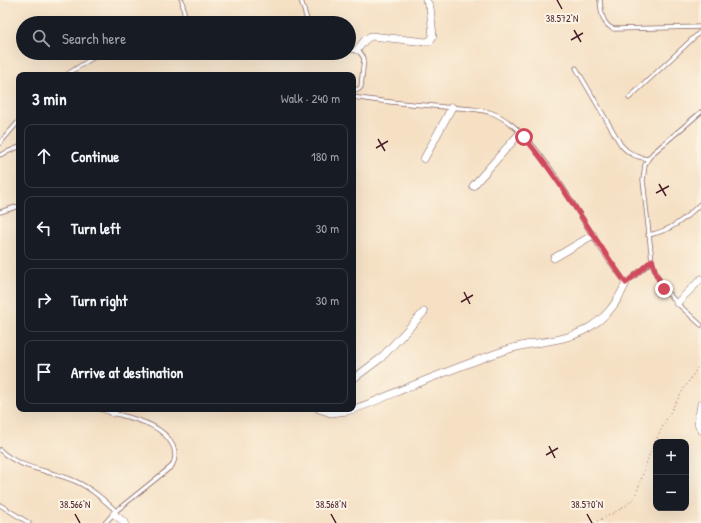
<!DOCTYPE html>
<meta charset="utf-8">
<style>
:root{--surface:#171b24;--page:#242831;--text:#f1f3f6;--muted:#9ea1a6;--line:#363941}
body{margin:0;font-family:"Patrick Hand",sans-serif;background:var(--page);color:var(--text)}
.controls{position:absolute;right:12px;bottom:12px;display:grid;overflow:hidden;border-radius:8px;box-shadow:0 4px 16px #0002}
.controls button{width:36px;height:36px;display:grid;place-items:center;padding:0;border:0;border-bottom:1px solid var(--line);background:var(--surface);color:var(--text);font:20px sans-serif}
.stop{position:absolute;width:12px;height:12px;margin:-9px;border:3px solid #d1495b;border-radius:50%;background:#fff}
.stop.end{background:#d1495b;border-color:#fff;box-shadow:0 1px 4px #0008}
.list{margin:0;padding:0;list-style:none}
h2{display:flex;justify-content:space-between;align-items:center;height:52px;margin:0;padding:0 16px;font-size:17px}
h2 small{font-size:13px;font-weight:400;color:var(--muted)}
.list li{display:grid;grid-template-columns:26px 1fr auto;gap:12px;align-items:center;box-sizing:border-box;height:64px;margin:0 8px 8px;padding:0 8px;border:1px solid var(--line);border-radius:8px}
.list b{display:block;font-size:15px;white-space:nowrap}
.list em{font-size:13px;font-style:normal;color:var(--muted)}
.icon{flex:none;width:22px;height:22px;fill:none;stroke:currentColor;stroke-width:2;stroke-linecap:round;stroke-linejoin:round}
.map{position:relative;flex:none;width:701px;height:523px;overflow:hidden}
.search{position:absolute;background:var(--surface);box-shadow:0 4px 16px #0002;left:16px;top:16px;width:340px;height:44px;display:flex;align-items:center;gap:10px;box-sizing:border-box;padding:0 14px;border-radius:22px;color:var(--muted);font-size:15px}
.panel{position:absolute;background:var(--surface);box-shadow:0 4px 16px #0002;left:16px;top:72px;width:340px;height:340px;border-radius:8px}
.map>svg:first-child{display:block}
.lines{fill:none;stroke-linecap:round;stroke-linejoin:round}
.service-casing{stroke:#866361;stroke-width:5}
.minor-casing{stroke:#866361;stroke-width:8}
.path{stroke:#866361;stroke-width:1;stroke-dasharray:1 3;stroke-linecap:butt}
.service{stroke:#fff;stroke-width:3.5}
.minor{stroke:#fff;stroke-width:7}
.route{stroke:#d1495b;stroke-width:5}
.ticks{fill:none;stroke:#4a1f2b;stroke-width:1.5}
.ticks-label{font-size:10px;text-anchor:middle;fill:#4a1f2b;stroke:#fcf5e5;stroke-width:4;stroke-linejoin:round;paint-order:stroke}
</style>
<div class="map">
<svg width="701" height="523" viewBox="0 0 701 523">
<rect width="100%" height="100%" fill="#fcf5e5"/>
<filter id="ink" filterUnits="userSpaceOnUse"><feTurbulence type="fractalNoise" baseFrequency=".025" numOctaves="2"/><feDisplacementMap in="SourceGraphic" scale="8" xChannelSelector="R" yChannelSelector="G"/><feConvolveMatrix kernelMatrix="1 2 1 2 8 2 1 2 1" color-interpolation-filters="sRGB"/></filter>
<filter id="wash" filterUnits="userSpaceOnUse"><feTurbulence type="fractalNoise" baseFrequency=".012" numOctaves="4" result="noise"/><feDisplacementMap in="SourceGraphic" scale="16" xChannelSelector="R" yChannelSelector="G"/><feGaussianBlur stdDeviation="0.9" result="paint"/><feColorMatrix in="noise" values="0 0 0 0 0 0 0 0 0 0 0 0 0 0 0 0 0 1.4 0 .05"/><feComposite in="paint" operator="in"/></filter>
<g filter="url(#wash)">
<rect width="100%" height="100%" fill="#f5e0c4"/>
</g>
<g filter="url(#ink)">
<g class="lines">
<defs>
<g id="service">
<polyline points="182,0 185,18 184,23"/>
<polyline points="301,0 308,23"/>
<path d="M 600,0 C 601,11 602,25 614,29 L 701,27"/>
<polyline points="349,50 359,51 364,58 361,87 359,89 353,90"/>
<path d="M 576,68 L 621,145 C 629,154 636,157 648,159"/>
<polyline points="66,75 91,59 105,53"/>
<path d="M 353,97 C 383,102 413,104 444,107 C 459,108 477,108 492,113 C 535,129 576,211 601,249 C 609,261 618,272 626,283 L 652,261"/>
<polyline points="629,98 701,31"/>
<polyline points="701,112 653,153 648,159 645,165 643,180 652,261 656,274 664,289 679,305 701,325"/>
<polyline points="0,143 19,121"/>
<polyline points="0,155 19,147"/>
<polyline points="0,212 19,206"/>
<path d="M 648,235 C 671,231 685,219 701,203"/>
<path d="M 100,409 C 124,418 161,420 173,446 C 176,453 176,459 172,466 L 116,511 L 105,523"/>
<path d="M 0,450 C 21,470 51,470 77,482 C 92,489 104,500 116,511"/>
<polyline points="0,505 29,523"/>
</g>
<g id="minor">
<polyline points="357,50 365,40 371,36 426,42 430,41 433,36 430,7 426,0"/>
<polyline points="424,159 452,107"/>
<polyline points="473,186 520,133"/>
<polyline points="554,258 593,235"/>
<polyline points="677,303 701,279"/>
<polyline points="353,379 381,358 424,312"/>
<polyline points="701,404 698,423 701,430"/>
<path d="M 319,409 L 331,413 L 347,411 C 366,406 383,398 401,390 C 436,376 470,362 506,350 C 532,341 561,343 585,330 C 606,318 616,305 626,283"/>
<polyline points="113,413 115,409"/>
<polyline points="114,514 125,523"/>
</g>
</defs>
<use href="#service" class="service-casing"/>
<use href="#minor" class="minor-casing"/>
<path class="path" d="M 594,523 C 605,517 625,509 633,499 C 639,490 645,465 650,453 C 664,422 681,391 701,363"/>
<use href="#service" class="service"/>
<use href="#minor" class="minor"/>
</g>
</g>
<g class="lines" filter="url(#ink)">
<path class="route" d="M 524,137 C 563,183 591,235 626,283 L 652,260 L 656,274 L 664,289"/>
</g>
<path class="ticks" d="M 557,0 L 562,9M 574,30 L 581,42M 571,40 L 583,33M 378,139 L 385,151M 376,148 L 388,141M 659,184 L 666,196M 656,193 L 669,186M 464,292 L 470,304M 461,302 L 473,295M 549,446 L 555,458M 546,455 L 558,448M 75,514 L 80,523M 331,514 L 336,523M 587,514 L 592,523"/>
<g class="ticks-label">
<text x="562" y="22">38.572°N</text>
<text x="75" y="508">38.566°N</text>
<text x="331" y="508">38.568°N</text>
<text x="587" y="508">38.570°N</text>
</g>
</svg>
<div class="controls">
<button>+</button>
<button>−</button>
</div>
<div class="stop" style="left:524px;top:137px"></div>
<div class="stop end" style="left:664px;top:289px"></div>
<div class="search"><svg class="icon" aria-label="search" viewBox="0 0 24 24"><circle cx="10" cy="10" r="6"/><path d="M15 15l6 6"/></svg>Search here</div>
<section class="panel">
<h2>3 min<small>Walk · 240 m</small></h2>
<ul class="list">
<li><svg class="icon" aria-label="ahead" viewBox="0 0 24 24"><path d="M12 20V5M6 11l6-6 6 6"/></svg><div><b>Continue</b></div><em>180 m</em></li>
<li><svg class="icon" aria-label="left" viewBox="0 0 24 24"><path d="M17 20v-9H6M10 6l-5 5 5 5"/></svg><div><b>Turn left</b></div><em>30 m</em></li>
<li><svg class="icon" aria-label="right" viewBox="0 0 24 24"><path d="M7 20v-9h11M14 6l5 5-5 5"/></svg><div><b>Turn right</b></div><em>30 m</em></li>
<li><svg class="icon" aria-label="arrive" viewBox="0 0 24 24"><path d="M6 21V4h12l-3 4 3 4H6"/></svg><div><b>Arrive at destination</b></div></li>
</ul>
</section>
</div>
